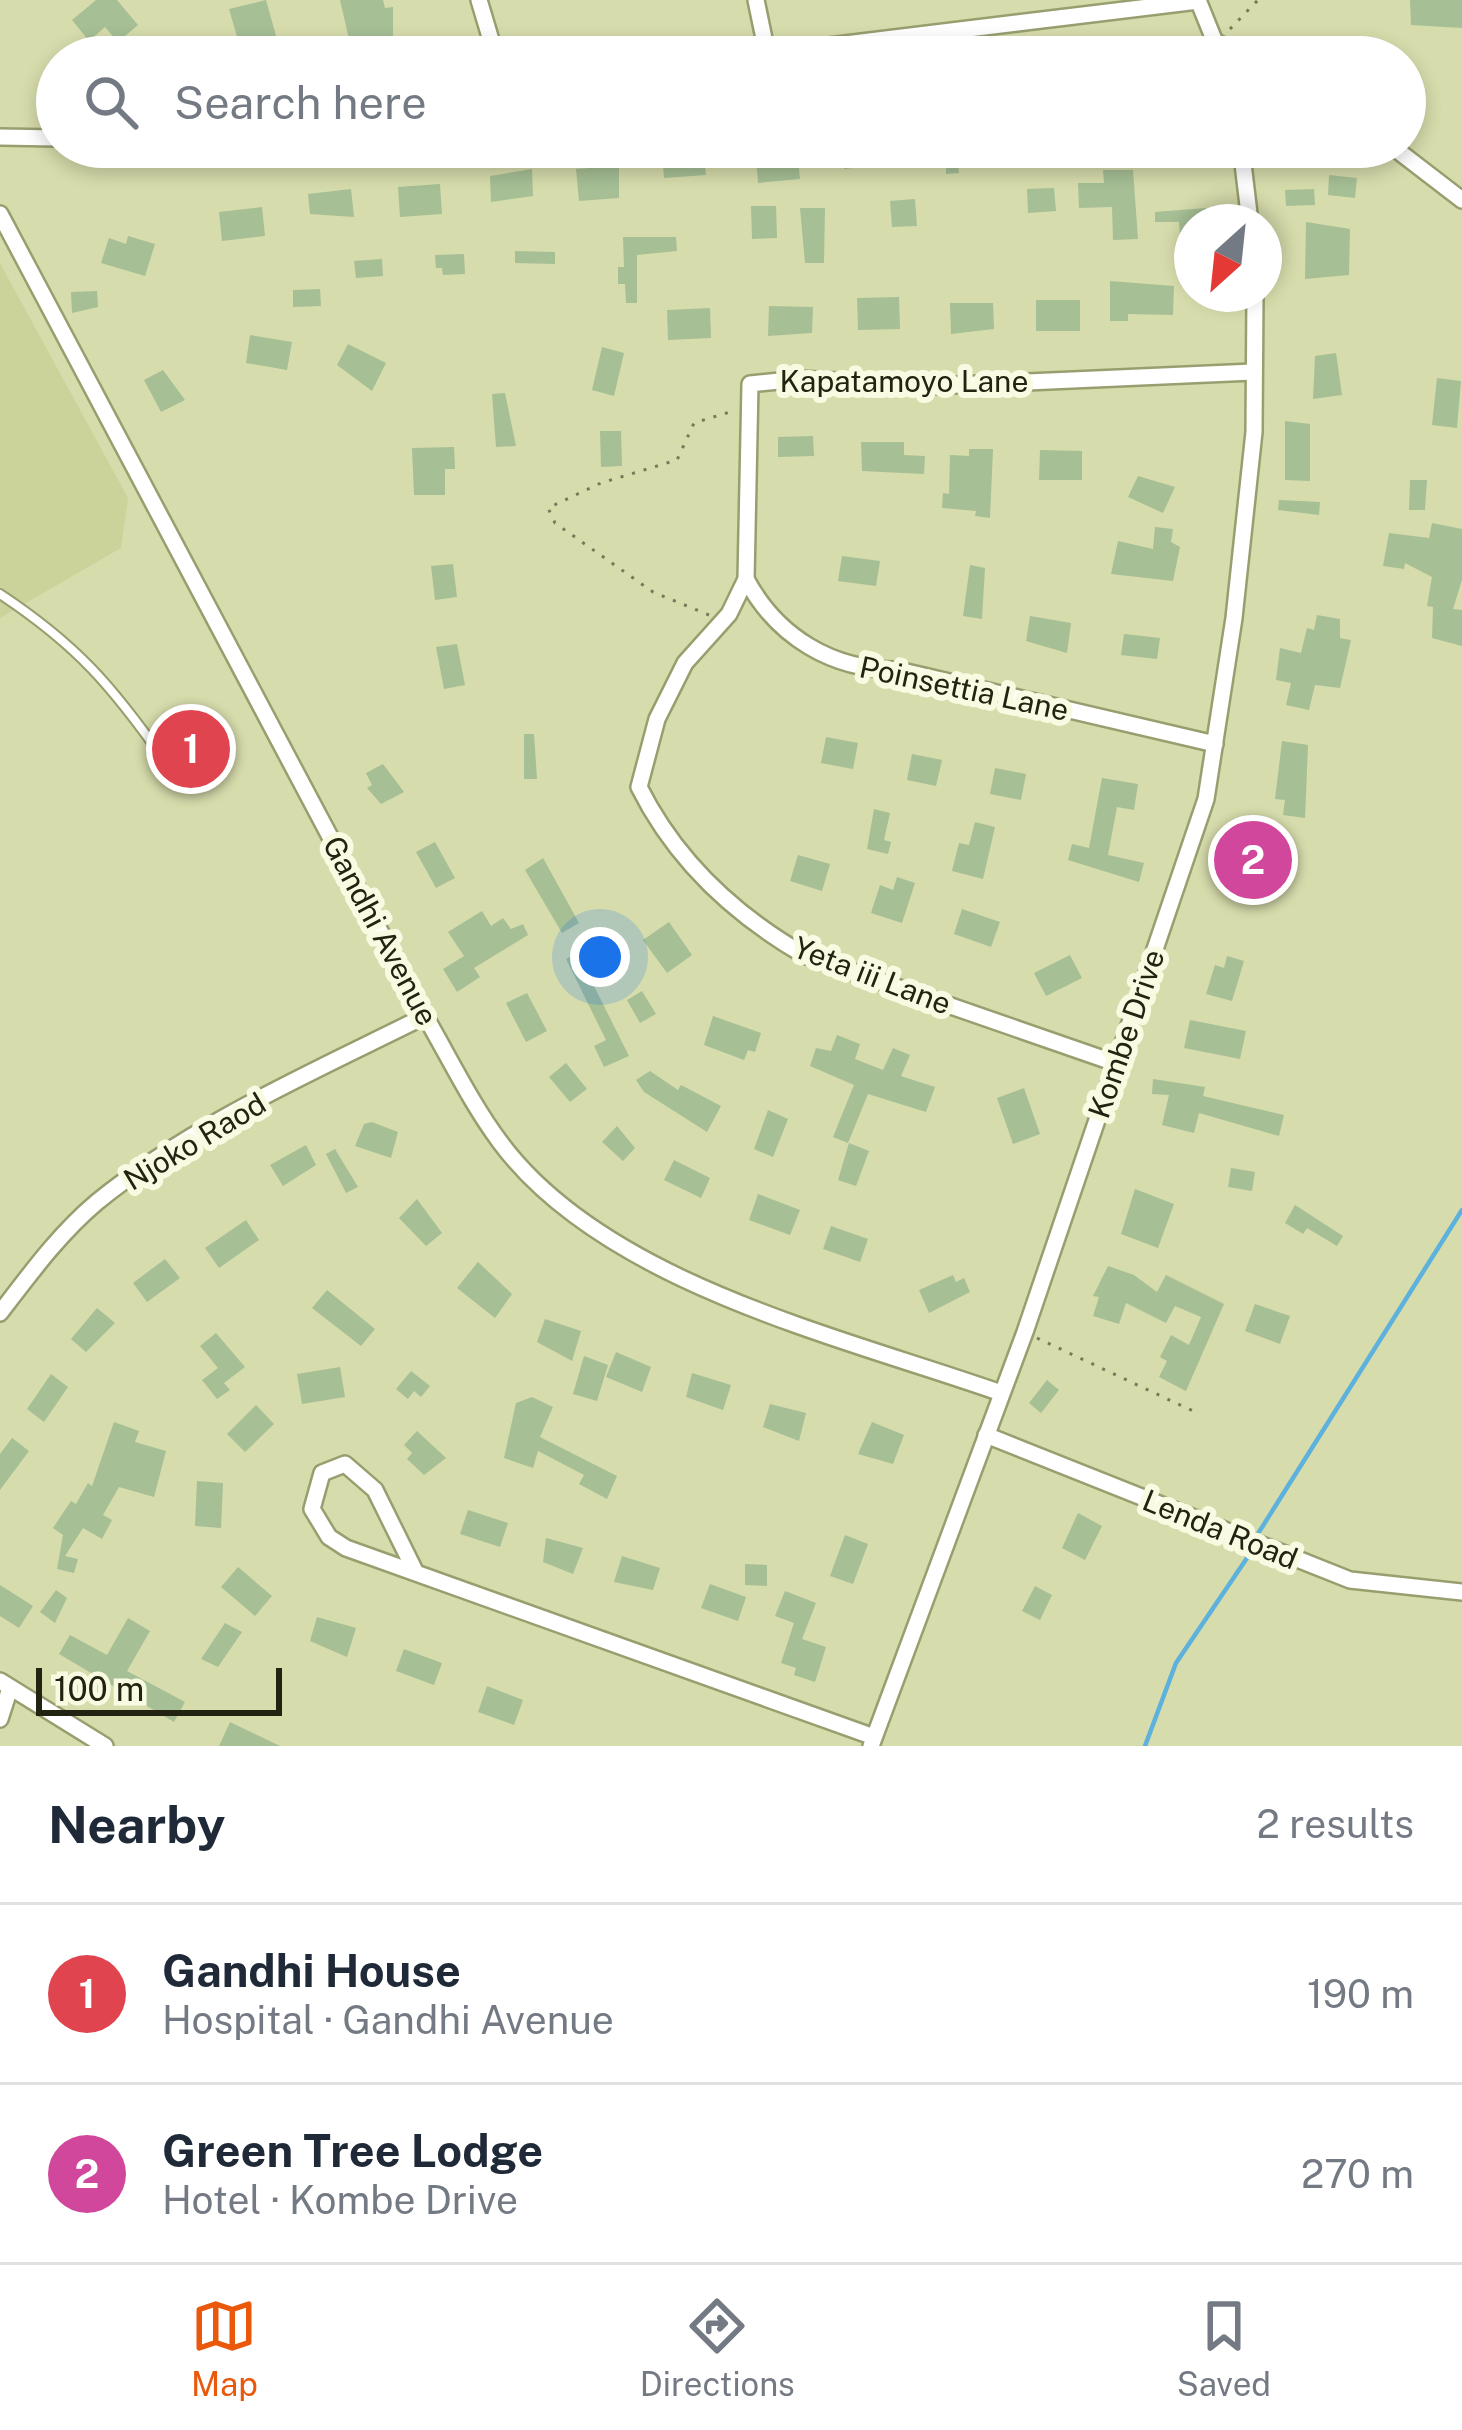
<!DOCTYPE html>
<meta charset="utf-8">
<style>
:root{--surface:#fff;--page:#f6f6f7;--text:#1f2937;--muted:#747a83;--line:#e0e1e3;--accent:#ea580c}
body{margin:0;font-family:"Public Sans",sans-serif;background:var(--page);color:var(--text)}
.compass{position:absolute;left:1174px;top:204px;width:108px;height:108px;border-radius:50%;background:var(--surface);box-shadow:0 6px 18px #0003;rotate:207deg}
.scale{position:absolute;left:36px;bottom:30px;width:246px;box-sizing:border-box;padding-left:12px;border:6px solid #222311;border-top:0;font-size:33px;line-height:42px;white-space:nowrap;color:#222311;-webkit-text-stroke:9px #f8fbe2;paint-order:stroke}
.you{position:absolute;left:600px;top:957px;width:42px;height:42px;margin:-30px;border:9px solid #fff;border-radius:50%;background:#1a73e8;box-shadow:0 0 0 18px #1a73e833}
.badge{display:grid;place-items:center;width:78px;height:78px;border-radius:50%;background:var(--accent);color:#fff;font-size:39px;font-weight:700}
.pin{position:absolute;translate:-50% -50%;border:6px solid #fff;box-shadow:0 3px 12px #0006}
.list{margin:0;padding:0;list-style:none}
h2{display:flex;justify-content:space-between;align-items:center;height:156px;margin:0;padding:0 48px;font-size:51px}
h2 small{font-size:39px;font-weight:400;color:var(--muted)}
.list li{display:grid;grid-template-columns:78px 1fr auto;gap:36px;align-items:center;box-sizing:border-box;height:180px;padding:0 48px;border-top:3px solid var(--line)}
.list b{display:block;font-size:45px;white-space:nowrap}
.list p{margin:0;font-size:39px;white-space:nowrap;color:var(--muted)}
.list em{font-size:39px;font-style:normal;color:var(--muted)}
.icon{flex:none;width:66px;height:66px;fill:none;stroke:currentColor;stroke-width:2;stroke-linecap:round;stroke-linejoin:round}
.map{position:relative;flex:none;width:1462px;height:1746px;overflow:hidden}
.search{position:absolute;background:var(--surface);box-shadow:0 6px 18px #0003;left:36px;right:36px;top:36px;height:132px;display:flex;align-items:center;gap:30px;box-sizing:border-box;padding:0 42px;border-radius:66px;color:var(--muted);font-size:45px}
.sheet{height:516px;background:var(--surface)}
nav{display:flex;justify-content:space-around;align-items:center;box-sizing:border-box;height:168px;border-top:3px solid var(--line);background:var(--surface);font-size:33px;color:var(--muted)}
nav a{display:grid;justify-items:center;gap:6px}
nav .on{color:var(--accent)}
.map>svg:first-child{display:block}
.built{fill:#ccd39a}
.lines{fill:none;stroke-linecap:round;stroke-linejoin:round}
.stream{stroke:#5db1dd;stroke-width:4.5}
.building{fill:#a6bf95}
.lane-casing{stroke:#999e6f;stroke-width:12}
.street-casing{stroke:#999e6f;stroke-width:20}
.path{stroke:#777a5a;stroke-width:3;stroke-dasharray:3 9;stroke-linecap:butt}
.lane{stroke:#fff;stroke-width:8}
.street{stroke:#fff;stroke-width:15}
.labels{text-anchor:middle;stroke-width:12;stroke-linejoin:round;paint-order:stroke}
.street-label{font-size:30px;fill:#222311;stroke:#f8fbe2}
</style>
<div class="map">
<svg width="1462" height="1746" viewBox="0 0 1462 1746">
<rect width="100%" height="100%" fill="#d7dcac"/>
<polygon class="built" points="0,263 128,498 121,548 0,618"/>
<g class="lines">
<g class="stream">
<polyline points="1259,1532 1462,1210"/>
<polyline points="1145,1746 1176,1663 1247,1558"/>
</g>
</g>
<g class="building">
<polygon points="96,0 117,0 138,25 118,42 105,27 89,41 72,20"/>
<polygon points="266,0 282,57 243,57 229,9"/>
<polygon points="340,0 383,0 385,8 393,7 393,43 352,52"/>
<polygon points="1410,0 1462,0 1462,28 1411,25"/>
<polygon points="842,147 883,147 885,164 844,169"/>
<polygon points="937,147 978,147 979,162 958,163 959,173 946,174 946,163 938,164"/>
<polygon points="1129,147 1171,147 1171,161 1128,159"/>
<polygon points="703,148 706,175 664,178 662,152"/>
<polygon points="797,148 800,179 758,183 756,157 763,157 762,151"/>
<polygon points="619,166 619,198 579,201 576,169"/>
<polygon points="532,169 533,196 491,202 490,176"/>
<polygon points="1103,170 1133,170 1138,239 1113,240 1112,207 1079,208 1078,183 1104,183"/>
<polygon points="1329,175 1357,178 1355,198 1328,195"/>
<polygon points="440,184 442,214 400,217 398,187"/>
<polygon points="1054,188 1056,211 1028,213 1027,189"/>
<polygon points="351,189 354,217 310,214 308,194"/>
<polygon points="1314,189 1315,205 1286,206 1285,190"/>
<polygon points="915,199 917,226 892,227 890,201"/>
<polygon points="751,206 776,206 777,238 752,239"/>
<polygon points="262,207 265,236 222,241 219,212"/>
<polygon points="800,208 825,208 824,263 805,263"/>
<polygon points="1206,208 1208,222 1192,222 1192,263 1182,263 1179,222 1155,222 1155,212"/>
<polygon points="1306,222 1350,229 1349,275 1305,279"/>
<polygon points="128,236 155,244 145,276 101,263 109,238 126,244"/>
<polygon points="623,237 676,237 677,251 637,255 637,303 626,303 625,284 618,284 618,267 624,267"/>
<polygon points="515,251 555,252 555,264 515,263"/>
<polygon points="464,254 465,274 443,275 442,268 436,268 435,255"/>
<polygon points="382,259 383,276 356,278 354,261"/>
<polygon points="1110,281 1174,286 1173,315 1128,314 1128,321 1110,321"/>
<polygon points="320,289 321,306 293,307 293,290"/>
<polygon points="97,291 98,307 72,313 71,292"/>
<polygon points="899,297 900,329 858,330 857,298"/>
<rect x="1036" y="300" width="44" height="31"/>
<polygon points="950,303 993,303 994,329 951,334"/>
<polygon points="769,306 813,307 812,333 768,336"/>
<polygon points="710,308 711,338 668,340 667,310"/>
<polygon points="250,335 292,342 287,370 246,363"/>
<polygon points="348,344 386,363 372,391 337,365"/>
<polygon points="602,347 624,353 614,396 592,390"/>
<polygon points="1336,353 1342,395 1313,399 1315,356"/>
<polygon points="163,370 185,400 161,412 144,380"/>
<polygon points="1437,378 1461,381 1457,428 1432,425"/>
<polygon points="505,393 516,446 496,447 492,394"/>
<polygon points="1285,421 1310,424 1310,481 1285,480"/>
<polygon points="600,431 621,431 622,466 601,467"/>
<polygon points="813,436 814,456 778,457 778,437"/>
<polygon points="861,442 904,442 904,455 925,456 924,474 862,471"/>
<polygon points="454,447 455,469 445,469 445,495 414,495 412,448"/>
<polygon points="969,449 993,449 990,518 975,516 976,511 942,508 943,493 949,494 950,455 969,456"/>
<polygon points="1040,450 1082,451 1082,480 1039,480"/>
<polygon points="1138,476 1175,487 1163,513 1128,497"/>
<polygon points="1410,480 1427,480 1425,510 1409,510"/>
<polygon points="1279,500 1320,502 1319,515 1278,510"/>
<polygon points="1432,523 1462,529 1462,580 1453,609 1462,610 1462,646 1432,638 1433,607 1427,606 1432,577 1405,563 1404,569 1383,566 1389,533 1429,538"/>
<polygon points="1155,527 1173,529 1171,542 1180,547 1173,581 1111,574 1118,541 1153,549"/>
<polygon points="842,556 880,561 876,586 838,581"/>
<polygon points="453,564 457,597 435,600 431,566"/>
<polygon points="970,565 985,568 982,619 963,616"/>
<polygon points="1317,615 1340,619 1340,638 1351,640 1340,688 1315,685 1309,710 1286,705 1291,683 1276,680 1280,648 1301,653 1307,628 1314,630"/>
<polygon points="1030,616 1071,623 1067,653 1026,641"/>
<polygon points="1124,634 1160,638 1157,659 1121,655"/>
<polygon points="457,644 465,685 444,689 436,647"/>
<polygon points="190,724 211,764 191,775 170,734"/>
<polygon points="524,734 534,734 537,779 524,779"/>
<polygon points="826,737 858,743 853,769 821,763"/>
<polygon points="1282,741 1308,745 1305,818 1283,815 1285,800 1275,799"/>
<polygon points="912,754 942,760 936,786 907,780"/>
<polygon points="383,764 404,792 381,804 367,788 372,785 366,773"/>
<polygon points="995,768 1026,774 1021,800 990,794"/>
<polygon points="1102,778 1138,784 1134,810 1117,807 1108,855 1144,863 1139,882 1068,860 1072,844 1089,848"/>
<polygon points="874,809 890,813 884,840 891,842 888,854 867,849"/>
<polygon points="975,822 995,827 983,879 952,871 959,843 969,845"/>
<polygon points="1240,833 1274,838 1271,861 1280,863 1276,886 1233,879 1235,866 1216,860 1220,838 1238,843"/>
<polygon points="435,842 455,878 436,888 416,852"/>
<polygon points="798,855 830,864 822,891 790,881"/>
<polygon points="543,858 579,923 562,933 525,870"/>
<polygon points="897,877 915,883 902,923 871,913 880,885 893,890"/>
<polygon points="962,909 1000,922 991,947 954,934"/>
<polygon points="482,911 491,926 503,918 511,929 523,924 528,935 474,968 480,977 457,992 443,969 464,956 448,932"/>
<polygon points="669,922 692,955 667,973 643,940"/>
<polygon points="577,952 629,1056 604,1067 594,1046 606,1040 566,959"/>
<polygon points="1070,955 1082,978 1046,996 1034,973"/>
<polygon points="1227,956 1244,961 1232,1001 1206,994 1215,965 1224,968"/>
<polygon points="642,991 656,1014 640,1023 627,1000"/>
<polygon points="527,993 547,1031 526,1042 506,1003"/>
<polygon points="713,1016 761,1033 755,1052 748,1050 744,1060 704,1045"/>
<polygon points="1190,1020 1246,1031 1240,1059 1184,1048"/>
<polygon points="837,1035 860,1044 855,1059 883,1070 893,1048 910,1055 901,1076 935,1087 926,1112 868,1094 848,1143 833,1137 854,1085 810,1066 816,1048 831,1051"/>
<polygon points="566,1063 587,1089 570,1102 549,1077"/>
<polygon points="650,1071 678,1090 681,1085 721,1106 707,1132 644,1092 636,1080"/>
<polygon points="1153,1079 1205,1087 1203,1096 1284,1115 1279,1136 1199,1113 1194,1133 1162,1125 1169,1095 1152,1094"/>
<polygon points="1024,1088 1040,1134 1013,1144 997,1098"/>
<polygon points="768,1110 788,1119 773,1157 754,1149"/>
<polygon points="372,1122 398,1132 391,1158 355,1146 364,1124"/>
<polygon points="617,1126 635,1148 623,1161 602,1142"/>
<polygon points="849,1143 869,1151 856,1186 838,1180"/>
<polygon points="306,1145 316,1165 283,1186 270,1165"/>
<polygon points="335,1149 358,1187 346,1193 326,1154"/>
<polygon points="674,1160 710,1178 701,1198 664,1180"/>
<polygon points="1231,1168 1255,1172 1252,1191 1228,1187"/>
<polygon points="1135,1189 1174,1204 1158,1248 1121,1234"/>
<polygon points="758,1194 800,1210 790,1235 749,1220"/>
<polygon points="417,1199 442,1233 426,1246 399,1218"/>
<polygon points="1295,1205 1343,1236 1337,1246 1307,1228 1303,1234 1285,1223"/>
<polygon points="246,1220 259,1240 219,1268 205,1248"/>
<polygon points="831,1226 868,1239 860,1262 823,1249"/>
<polygon points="165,1259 180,1278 147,1302 133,1283"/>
<polygon points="478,1262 512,1294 495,1318 457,1288"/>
<polygon points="1108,1266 1134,1275 1157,1292 1166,1275 1224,1304 1186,1391 1159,1377 1167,1361 1160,1357 1171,1335 1189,1345 1201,1317 1175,1306 1166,1323 1126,1303 1119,1324 1093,1316 1099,1297 1093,1296"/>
<polygon points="953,1275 956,1282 964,1278 970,1292 929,1313 919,1290"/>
<polygon points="327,1290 375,1329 361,1346 312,1308"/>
<polygon points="1255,1304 1290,1316 1280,1344 1245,1331"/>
<polygon points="97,1308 115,1323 86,1352 71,1339"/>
<polygon points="545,1319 581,1331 572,1361 537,1342"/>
<polygon points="216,1333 245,1367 224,1383 230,1390 217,1399 202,1380 218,1368 200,1346"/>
<polygon points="616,1352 651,1367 642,1392 606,1377"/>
<polygon points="584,1356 608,1365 597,1401 573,1394"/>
<polygon points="340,1367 345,1397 302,1404 297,1374"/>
<polygon points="411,1371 430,1386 421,1397 414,1391 408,1399 396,1389"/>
<polygon points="692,1373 731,1385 723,1410 686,1397"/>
<polygon points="51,1374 68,1387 44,1422 27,1409"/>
<polygon points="1047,1380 1059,1390 1041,1413 1029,1403"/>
<polygon points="532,1397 553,1407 540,1437 617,1476 607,1499 579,1484 584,1475 538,1451 533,1468 504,1458 516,1403"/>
<polygon points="770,1404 806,1413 799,1441 763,1427"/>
<polygon points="256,1405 274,1424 245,1452 227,1434"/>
<polygon points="114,1422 139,1431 135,1442 166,1451 154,1497 119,1487 103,1515 112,1520 102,1539 83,1528 65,1556 78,1559 74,1573 57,1569 63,1535 53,1528 71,1501 76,1504 88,1483 92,1486"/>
<polygon points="872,1422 904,1435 893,1464 858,1454"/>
<polygon points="417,1431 446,1458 424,1475 407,1459 412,1453 404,1445"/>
<polygon points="12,1438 29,1451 0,1490 0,1454"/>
<polygon points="197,1481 223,1483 221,1528 195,1526"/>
<polygon points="468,1510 508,1523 500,1547 460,1534"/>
<polygon points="1078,1513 1102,1526 1085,1560 1062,1548"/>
<polygon points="845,1535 868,1544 853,1584 830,1576"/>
<polygon points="546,1538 583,1548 573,1574 543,1562"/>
<polygon points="622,1556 660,1568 653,1590 614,1582"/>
<polygon points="745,1564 767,1565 767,1586 745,1585"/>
<polygon points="238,1567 272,1596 255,1616 221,1587"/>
<polygon points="710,1584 746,1597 738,1621 701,1608"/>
<polygon points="0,1585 33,1606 19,1628 0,1616"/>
<polygon points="1035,1586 1052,1595 1040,1620 1022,1611"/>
<polygon points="56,1590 67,1598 55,1623 40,1612"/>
<polygon points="785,1591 816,1603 802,1639 826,1647 815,1682 794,1675 796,1668 781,1663 794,1623 775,1616"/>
<polygon points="317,1617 356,1628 347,1657 310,1641"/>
<polygon points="128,1618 150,1631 127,1671 185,1702 174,1722 59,1654 70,1635 107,1655"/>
<polygon points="225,1623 242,1632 218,1667 201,1659"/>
<polygon points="404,1649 442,1663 434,1685 396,1671"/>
<polygon points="487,1686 523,1700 514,1725 478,1712"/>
<polygon points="230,1722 280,1746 219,1746"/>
</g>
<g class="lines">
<defs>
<path id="lane" d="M 0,594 C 77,645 112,686 165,761"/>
<g id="street">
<polyline points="479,0 496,57"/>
<polyline points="756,0 767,53"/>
<polyline points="1198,0 1221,57"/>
<polyline points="1218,43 1243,57"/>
<polyline points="738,57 1198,1"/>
<polyline points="0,137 57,138"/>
<polyline points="1241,147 1250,222"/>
<polyline points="1393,147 1462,200"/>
<path d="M 0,214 L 425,1016 C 449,1057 471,1103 500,1142 C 604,1283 842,1337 1001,1393"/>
<path d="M 746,579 C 777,637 832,670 898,670 L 1215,744"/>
<path d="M 1118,1064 L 804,955 C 733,914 676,861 639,787 L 657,719 L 685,663 L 729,614 L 746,579 L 750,384 L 799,379 L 934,386 L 1253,372"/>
<path d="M 0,1313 C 30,1274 59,1234 97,1202 C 193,1124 315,1071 425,1016"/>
<polyline points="986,1435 1350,1580 1462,1592"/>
<polyline points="415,1571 375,1490 345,1464 322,1473 312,1509 329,1537 346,1548 874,1737"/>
<polyline points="0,1681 105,1746"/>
<polyline points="0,1719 10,1688"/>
<polyline points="871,1746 1025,1332 1206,799 1234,618 1254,432 1255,294"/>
</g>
</defs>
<use href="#lane" class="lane-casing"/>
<use href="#street" class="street-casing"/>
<g class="path">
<polyline points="1230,29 1258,0"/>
<polyline points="709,615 653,592 555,523 548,508 601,483 677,460 694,423 733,411"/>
<polyline points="1037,1338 1193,1411"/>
</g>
<use href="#lane" class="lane"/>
<use href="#street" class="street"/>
</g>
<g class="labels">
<g class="street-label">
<text x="904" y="392">Kapatamoyo Lane</text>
<text transform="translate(964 689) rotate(12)" y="10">Poinsettia Lane</text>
<text transform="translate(380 931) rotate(62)" y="10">Gandhi Avenue</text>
<text transform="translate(872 976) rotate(21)" y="10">Yeta iii Lane</text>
<text transform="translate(1127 1034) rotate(-71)" y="10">Kombe Drive</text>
<text transform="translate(195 1142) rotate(-31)" y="10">Njoko Raod</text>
<text transform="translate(1220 1530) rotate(22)" y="10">Lenda Road</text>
</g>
</g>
</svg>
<svg class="compass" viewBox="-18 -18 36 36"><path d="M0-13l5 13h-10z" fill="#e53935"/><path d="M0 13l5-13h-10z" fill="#747a83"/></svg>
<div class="scale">100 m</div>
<div class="you"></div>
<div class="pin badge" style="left:191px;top:749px;background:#e0444e">1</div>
<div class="pin badge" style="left:1253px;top:860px;background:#d1479c">2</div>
<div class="search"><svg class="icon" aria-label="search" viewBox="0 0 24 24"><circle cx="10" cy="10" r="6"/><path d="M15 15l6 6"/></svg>Search here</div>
</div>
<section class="sheet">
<h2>Nearby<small>2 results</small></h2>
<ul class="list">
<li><span class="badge" style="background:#e0444e">1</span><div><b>Gandhi House</b><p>Hospital · Gandhi Avenue</p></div><em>190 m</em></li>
<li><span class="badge" style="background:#d1479c">2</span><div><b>Green Tree Lodge</b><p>Hotel · Kombe Drive</p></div><em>270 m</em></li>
</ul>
</section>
<nav>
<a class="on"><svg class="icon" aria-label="map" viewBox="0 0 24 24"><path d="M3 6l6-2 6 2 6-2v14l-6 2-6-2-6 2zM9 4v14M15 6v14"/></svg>Map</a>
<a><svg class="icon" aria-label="directions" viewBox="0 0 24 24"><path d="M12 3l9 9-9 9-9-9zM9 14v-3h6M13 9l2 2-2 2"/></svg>Directions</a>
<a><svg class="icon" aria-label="saved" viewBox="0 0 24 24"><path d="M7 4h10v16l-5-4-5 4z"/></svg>Saved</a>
</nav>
